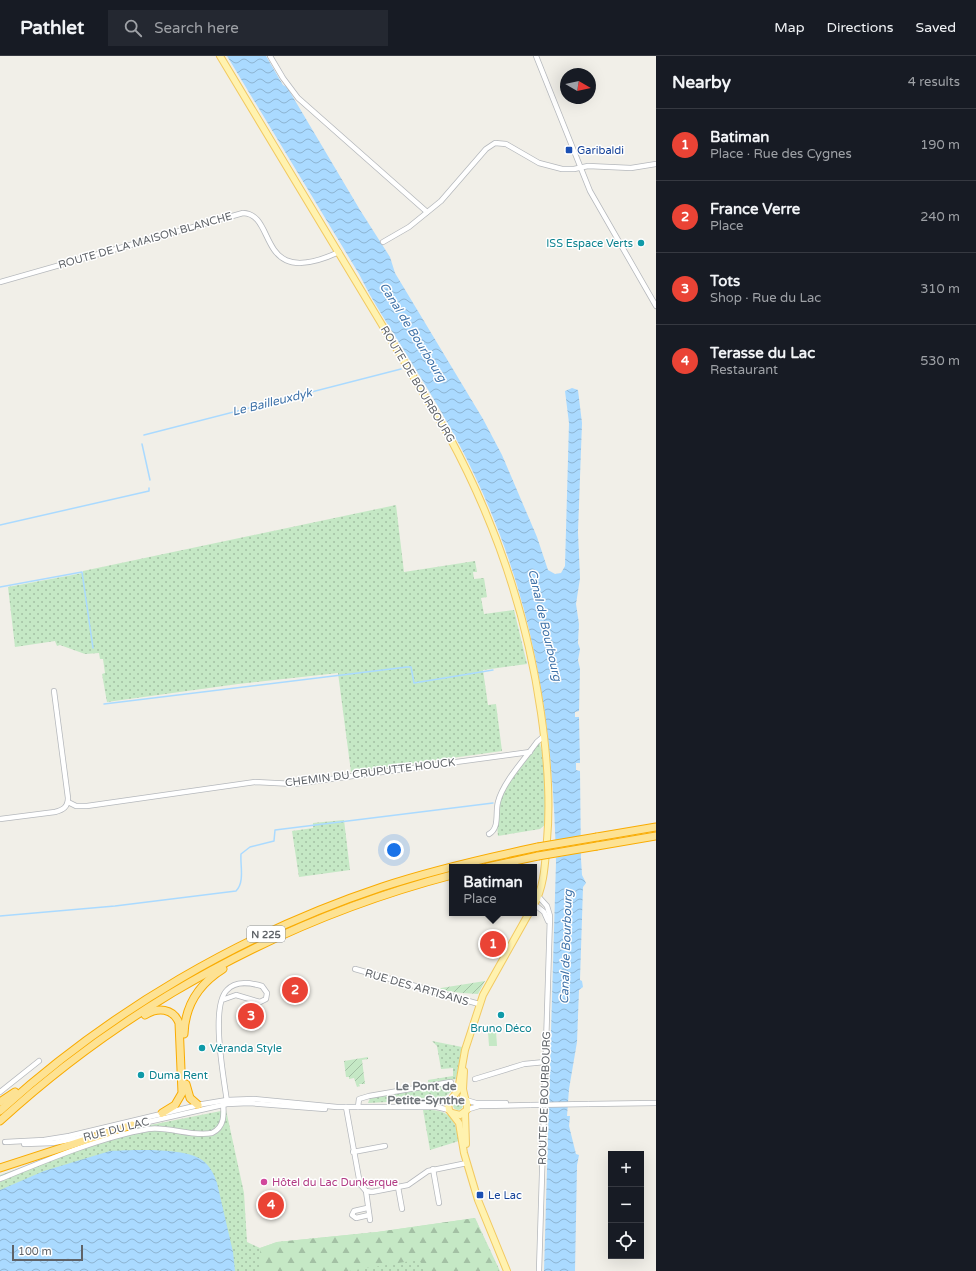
<!DOCTYPE html>
<meta charset="utf-8">
<style>
:root{--surface:#171b24;--page:#242831;--text:#f1f3f6;--muted:#9ea1a6;--line:#363941;--accent:#ea4335}
body{margin:0;font-family:"Varela Round",sans-serif;background:var(--page);color:var(--text)}
.controls{position:absolute;right:12px;bottom:12px;display:grid;overflow:hidden;border-radius:0px;box-shadow:0 4px 16px #0002}
.controls button{width:36px;height:36px;display:grid;place-items:center;padding:0;border:0;border-bottom:1px solid var(--line);background:var(--surface);color:var(--text);font:20px sans-serif}
.compass{position:absolute;left:560px;top:12px;width:36px;height:36px;border-radius:50%;background:var(--surface);box-shadow:0 4px 16px #0002;rotate:99deg}
.scale{position:absolute;left:12px;bottom:10px;width:71px;box-sizing:border-box;padding-left:4px;border:2px solid #5f6368;border-top:0;font-size:11px;line-height:14px;white-space:nowrap;color:#5f6368;-webkit-text-stroke:3px #fff;paint-order:stroke}
.you{position:absolute;left:394px;top:794px;width:14px;height:14px;margin:-10px;border:3px solid #fff;border-radius:50%;background:#1a73e8;box-shadow:0 0 0 6px #1a73e833}
.badge{display:grid;place-items:center;width:26px;height:26px;border-radius:50%;background:var(--accent);color:#fff;font-size:13px;font-weight:700}
.pin{position:absolute;translate:-50% -50%;border:2px solid #fff;box-shadow:0 1px 4px #0006}
.popup{position:absolute;left:449px;top:808px;width:88px;height:52px;box-sizing:border-box;display:grid;place-content:center;border-radius:0px;background:var(--surface);filter:drop-shadow(0 1px 3px #0005);font-size:13px;white-space:nowrap;color:var(--muted)}
.popup b{font-size:15px;color:var(--text)}
.popup::after{content:'';position:absolute;left:50%;top:100%;margin-left:-8px;border:8px solid transparent;border-top-color:var(--surface)}
.list{margin:0;padding:0;list-style:none}
h2{display:flex;justify-content:space-between;align-items:center;height:52px;margin:0;padding:0 16px;font-size:17px}
h2 small{font-size:13px;font-weight:400;color:var(--muted)}
.list li{display:grid;grid-template-columns:26px 1fr auto;gap:12px;align-items:center;box-sizing:border-box;height:72px;padding:0 16px;border-top:1px solid var(--line)}
.list b{display:block;font-size:15px;white-space:nowrap}
.list p{margin:0;font-size:13px;white-space:nowrap;color:var(--muted)}
.list em{font-size:13px;font-style:normal;color:var(--muted)}
.icon{flex:none;width:22px;height:22px;fill:none;stroke:currentColor;stroke-width:2;stroke-linecap:round;stroke-linejoin:round}
.map{position:relative;flex:none;width:656px;height:1215px;overflow:hidden}
header{display:flex;align-items:center;gap:24px;box-sizing:border-box;height:56px;padding:0 20px;background:var(--surface);border-bottom:1px solid var(--line)}
header strong{font-size:19px}
nav{display:flex;gap:22px;margin-inline-start:auto;font-size:14px}
.search{width:280px;height:36px;background:var(--page);display:flex;align-items:center;gap:10px;box-sizing:border-box;padding:0 14px;border-radius:0px;color:var(--muted);font-size:15px}
main{display:flex}
aside{flex:1;background:var(--surface)}
.map>svg:first-child{display:block}
.grass{fill:url(#grass-dots)}
.forest{fill:url(#forest-firs)}
.garden{fill:url(#garden-furrows)}
.pitch{fill:#c5e8c5}
.water{fill:url(#water-waves)}
.pier{fill:#f1efe8}
.lines{fill:none;stroke-linecap:round;stroke-linejoin:round}
.stream{stroke:#aadaff;stroke-width:1.5}
.minor-casing{stroke:#b5b8bc;stroke-width:6}
.major-casing{stroke:#f2c960;stroke-width:8}
.highway-casing{stroke:#f9ab00;stroke-width:9}
.minor{stroke:#fff;stroke-width:4.5}
.major{stroke:#fff2af;stroke-width:6}
.highway{stroke:#fde293;stroke-width:7}
.minor-bridge-casing{stroke:#b5b8bc;stroke-width:6;stroke-linecap:butt}
.highway-bridge-casing{stroke:#f9ab00;stroke-width:9;stroke-linecap:butt}
.minor-bridge{stroke:#fff;stroke-width:4.5}
.highway-bridge{stroke:#fde293;stroke-width:7}
.transit-dot{fill:#1a4fb4;stroke:#fff;stroke-width:1.5}
.culture-dot{fill:#0f9aa8;stroke:#fff;stroke-width:1.5}
.hotel-dot{fill:#d1479c;stroke:#fff;stroke-width:1.5}
.labels{text-anchor:middle;stroke-width:3;stroke-linejoin:round;paint-order:stroke}
.shield{fill:#fff;stroke:#8f9295;stroke-width:1}
.shield-label{font-size:10px;font-weight:bold;fill:#5f6368}
.transit-label{font-size:11px;fill:#164399;stroke:#fff;text-anchor:start}
.street-label{font-size:11px;fill:#5f6368;stroke:#fff}
.culture-label{font-size:11px;fill:#0d838f;stroke:#fff;text-anchor:start}
.hotel-label{font-size:11px;fill:#b23c85;stroke:#fff;text-anchor:start}
.water-label{font-size:12px;font-style:italic;fill:#4174aa;stroke:#fff}
.neighbourhood-label{font-size:12px;font-weight:bold;fill:#70757a;stroke:#fff}
</style>
<header>
<strong>Pathlet</strong>
<div class="search"><svg class="icon" aria-label="search" viewBox="0 0 24 24"><circle cx="10" cy="10" r="6"/><path d="M15 15l6 6"/></svg>Search here</div>
<nav><a>Map</a><a>Directions</a><a>Saved</a></nav>
</header>
<main>
<div class="map">
<svg width="656" height="1215" viewBox="0 0 656 1215">
<defs>
<pattern id="grass-dots" width="8" height="8" patternUnits="userSpaceOnUse"><rect width="8" height="8" fill="#c5e8c5"/><path d="M2 2h.1M6 6h.1" fill="none" stroke="#a3c0a4" stroke-width="1.8" stroke-linecap="round"/></pattern>
<pattern id="forest-firs" width="22" height="20" patternUnits="userSpaceOnUse"><rect width="22" height="20" fill="#c5e8c5"/><path d="M5 1l3.5 6h-7zM16 11l3.5 6h-7z" fill="#a3c0a4"/></pattern>
<pattern id="garden-furrows" width="10" height="10" patternUnits="userSpaceOnUse"><rect width="10" height="10" fill="#c5e8c5"/><path d="M-1 1l2-2M0 10L10 0M9 11l2-2" fill="none" stroke="#a3c0a4"/></pattern>
<pattern id="water-waves" width="16" height="10" patternUnits="userSpaceOnUse"><rect width="16" height="10" fill="#aadaff"/><path d="M0 5q4-4 8 0t8 0" fill="none" stroke="#8eb4d2"/></pattern>
</defs>
<rect width="100%" height="100%" fill="#f1efe8"/>
<g class="grass">
<polygon points="396,449 404,516 475,505 477,516 473,516 474,523 484,522 487,541 481,542 484,558 514,554 527,608 483,614 488,649 496,648 502,695 351,716 338,617 238,628 107,646 102,618 105,617 103,603 100,603 99,597 85,598 60,589 57,590 55,585 15,591 8,531 83,517 83,515"/>
<path d="M 537,688 L 540,688 L 542,696 L 547,749 L 546,768 L 540,773 L 498,780 C 493,738 514,719 537,688 Z"/>
<polygon points="344,764 350,814 299,821 292,775 313,772 313,767"/>
<polygon points="432,985 462,991 456,1023 428,1027 428,1024 453,1020 453,1012 441,1013 437,990"/>
<polygon points="455,1027 453,1034 442,1043 368,1047 370,1042"/>
<circle cx="458" cy="1049" r="5"/>
<polygon points="226,1054 244,1137 247,1186 260,1192 277,1186 377,1176 475,1162 500,1215 0,1215 0,1119 135,1072"/>
<path d="M 423,1054 C 448,1053 455,1060 459,1085 L 430,1094 Z"/>
</g>
<polygon class="forest" points="475,1162 499,1215 427,1215 423,1208 417,1204 349,1215 261,1215 260,1192 277,1186 377,1176"/>
<g class="garden">
<polygon points="485,925 478,938 462,937 440,934 441,932"/>
<polygon points="368,1001 368,1003 362,1004 365,1028 359,1028 360,1030 357,1031 354,1022 349,1023 349,1021 346,1021 344,1005"/>
</g>
<polygon class="pitch" points="496,975 497,990 489,990 488,976"/>
<g class="water">
<path d="M 227,0 L 266,0 L 283,29 L 287,31 L 360,154 L 390,201 L 395,217 L 483,363 L 502,399 L 537,481 L 548,514 L 555,518 L 561,517 L 565,510 L 569,367 L 565,335 L 572,332 L 578,334 L 582,367 L 578,476 L 580,522 L 576,548 L 579,568 L 578,587 L 580,593 L 578,604 L 580,613 L 579,655 L 575,656 L 575,661 L 579,661 L 580,707 L 576,707 L 576,714 L 580,715 L 581,803 L 582,819 L 586,827 L 583,831 L 580,924 L 582,925 L 583,931 L 579,934 L 577,986 L 569,1033 L 567,1060 L 570,1060 L 569,1070 L 576,1098 L 579,1099 L 577,1109 L 575,1215 L 544,1215 L 556,806 C 553,655 530,523 459,388 C 432,337 399,288 370,239 L 359,218 Z"/>
<path d="M 110,1095 C 132,1094 184,1091 202,1104 C 210,1110 214,1118 217,1127 L 233,1196 L 235,1215 L 0,1215 L 0,1134 L 44,1115 Z"/>
</g>
<polygon class="pier" points="583,780 583,796 554,802 553,785"/>
<g class="lines">
<g class="stream">
<polyline points="144,379 401,313"/>
<polyline points="142,388 150,424"/>
<polyline points="0,469 149,435 149,432"/>
<polyline points="0,531 82,516 93,592"/>
<polyline points="104,648 407,611 411,611 414,627 493,614"/>
<path d="M 0,860 L 115,850 L 236,835 C 245,826 240,809 241,798 L 250,791 L 274,785 L 275,774 L 493,747"/>
</g>
<defs>
<g id="minor">
<polyline points="270,0 283,22 298,42 427,156"/>
<polyline points="536,0 590,135 656,250"/>
<polyline points="383,186 409,171 441,145 486,93 495,87 506,88 539,107 562,113 574,113 588,110 631,112 656,108"/>
<path d="M 0,226 L 243,157 C 278,158 255,235 339,196"/>
<polyline points="68,746 76,750 87,750 255,726 294,728 530,696"/>
<path d="M 0,763 L 55,756 C 63,754 68,751 68,742 L 54,635"/>
<path d="M 489,778 C 500,772 495,757 498,746 C 503,726 525,703 537,686 L 544,680"/>
<polyline points="538,840 547,850 550,860 539,1215"/>
<polyline points="534,848 544,856 548,865"/>
<polyline points="355,913 479,948"/>
<path d="M 222,944 L 236,939 L 260,946 L 266,943 L 267,937 L 262,930 C 251,927 236,924 227,934 C 210,951 224,1022 227,1046"/>
<polyline points="475,1023 524,1008 545,1006"/>
<polyline points="0,1036 39,1005"/>
<polyline points="466,1044 476,1047 506,1047"/>
<polyline points="402,1048 440,1046 449,1044"/>
<polyline points="588,1048 656,1047"/>
<polyline points="346,1051 360,1128 366,1135 372,1136 408,1129 428,1115 467,1107"/>
<polyline points="358,1051 359,1043 369,1040 451,1026"/>
<polyline points="466,1054 479,1050 531,1049"/>
<polyline points="130,1070 227,1048 249,1047 325,1053"/>
<polyline points="5,1086 44,1084 69,1080 203,1048 227,1044 254,1043 337,1051 437,1051 449,1054"/>
<polyline points="24,1088 53,1087 89,1080"/>
<polyline points="353,1096 385,1090"/>
<polyline points="433,1113 439,1147"/>
<path d="M 0,1123 C 44,1105 101,1081 148,1073 C 169,1070 191,1081 212,1077 C 225,1071 224,1058 223,1046"/>
<polyline points="398,1131 402,1153"/>
<polyline points="366,1135 370,1164"/>
<polyline points="367,1152 354,1155 352,1159 356,1162 369,1159"/>
</g>
<g id="major">
<path d="M 220,0 L 449,380 C 496,467 527,559 541,657 C 547,699 551,741 547,784 C 545,805 545,829 534,849"/>
<polyline points="464,1015 463,1033 465,1042"/>
<polyline points="465,1056 466,1088"/>
<polyline points="452,1057 460,1059 467,1054 467,1046 463,1040"/>
<polyline points="507,1215 478,1144 464,1097 459,1067 449,1054 448,1048 458,1034 465,994 483,939 529,857"/>
</g>
<g id="highway">
<polyline points="597,781 656,771"/>
<polyline points="597,790 656,780"/>
<polyline points="487,811 538,800"/>
<path d="M 145,959 C 158,951 173,952 179,967 L 182,1037 L 175,1049 L 162,1057"/>
<path d="M 184,978 C 185,949 199,928 223,913"/>
<polyline points="186,1028 190,1042 198,1049"/>
<polyline points="0,1046 15,1036"/>
<path d="M 0,1055 C 110,955 241,878 382,831 C 433,814 486,802 538,791"/>
<path d="M 0,1065 C 128,948 284,863 452,819"/>
<polyline points="0,1112 132,1069"/>
</g>
</defs>
<use href="#minor" class="minor-casing"/>
<use href="#major" class="major-casing"/>
<use href="#highway" class="highway-casing"/>
<use href="#minor" class="minor"/>
<use href="#major" class="major"/>
<use href="#highway" class="highway"/>
<defs>
<polyline id="minor-bridge" points="531,1049 588,1048"/>
<g id="highway-bridge">
<polyline points="538,791 597,781"/>
<polyline points="538,800 597,790"/>
</g>
</defs>
<use href="#minor-bridge" class="minor-bridge-casing"/>
<use href="#highway-bridge" class="highway-bridge-casing"/>
<use href="#minor-bridge" class="minor-bridge"/>
<use href="#highway-bridge" class="highway-bridge"/>
</g>
<g class="transit-dot">
<rect x="565" y="90" width="8" height="8" rx="2"/>
<rect x="476" y="1135" width="8" height="8" rx="2"/>
</g>
<g class="culture-dot">
<circle cx="641" cy="187" r="4"/>
<circle cx="501" cy="959" r="4"/>
<circle cx="202" cy="992" r="4"/>
<circle cx="141" cy="1019" r="4"/>
</g>
<circle class="hotel-dot" cx="264" cy="1126" r="4"/>
<g class="labels">
<rect class="shield" x="247" y="870" width="38" height="16" rx="3"/>
<g class="shield-label">
<text x="266" y="882">N 225</text>
</g>
<g class="transit-label">
<text x="577" y="98">Garibaldi</text>
<text x="488" y="1143">Le Lac</text>
</g>
<g class="street-label">
<text transform="translate(145 184) rotate(-16)" y="4">ROUTE DE LA MAISON BLANCHE</text>
<text transform="translate(418 328) rotate(59)" y="4">ROUTE DE BOURBOURG</text>
<text transform="translate(370 716) rotate(-7)" y="4">CHEMIN DU CRUPUTTE HOUCK</text>
<text transform="translate(417 931) rotate(16)" y="4">RUE DES ARTISANS</text>
<text transform="translate(544 1042) rotate(-88)" y="4">ROUTE DE BOURBOURG</text>
<text transform="translate(116 1073) rotate(-14)" y="4">RUE DU LAC</text>
</g>
<g class="culture-label">
<text x="633" y="191" text-anchor="end">ISS Espace Verts</text>
<text x="501" y="976" text-anchor="middle">Bruno Déco</text>
<text x="210" y="996">Véranda Style</text>
<text x="149" y="1023">Duma Rent</text>
</g>
<g class="hotel-label">
<text x="272" y="1130">Hôtel du Lac Dunkerque</text>
</g>
<g class="water-label">
<text transform="translate(413 276) rotate(58)" y="4">Canal de Bourbourg</text>
<text transform="translate(272 346) rotate(-14)" y="4">Le Bailleuxdyk</text>
<text transform="translate(545 569) rotate(77)" y="4">Canal de Bourbourg</text>
<text transform="translate(566 891) rotate(-88)" y="4">Canal de Bourbourg</text>
</g>
<g class="neighbourhood-label">
<text x="426" y="1034">Le Pont de<tspan x="426" dy="14">Petite-Synthe</tspan></text>
</g>
</g>
</svg>
<div class="controls">
<button>+</button>
<button>−</button>
<button><svg class="icon" aria-label="locate" viewBox="0 0 24 24"><circle cx="12" cy="12" r="6"/><path d="M12 2v4M12 18v4M2 12h4M18 12h4"/></svg></button>
</div>
<svg class="compass" viewBox="-18 -18 36 36"><path d="M0-13l5 13h-10z" fill="#e53935"/><path d="M0 13l5-13h-10z" fill="#9ea1a6"/></svg>
<div class="scale">100 m</div>
<div class="you"></div>
<div class="pin badge" style="left:493px;top:888px">1</div>
<div class="popup"><b>Batiman</b>Place</div>
<div class="pin badge" style="left:295px;top:934px">2</div>
<div class="pin badge" style="left:251px;top:960px">3</div>
<div class="pin badge" style="left:271px;top:1149px">4</div>
</div>
<aside>
<h2>Nearby<small>4 results</small></h2>
<ul class="list">
<li><span class="badge">1</span><div><b>Batiman</b><p>Place · Rue des Cygnes</p></div><em>190 m</em></li>
<li><span class="badge">2</span><div><b>France Verre</b><p>Place</p></div><em>240 m</em></li>
<li><span class="badge">3</span><div><b>Tots</b><p>Shop · Rue du Lac</p></div><em>310 m</em></li>
<li><span class="badge">4</span><div><b>Terasse du Lac</b><p>Restaurant</p></div><em>530 m</em></li>
</ul>
</aside>
</main>
